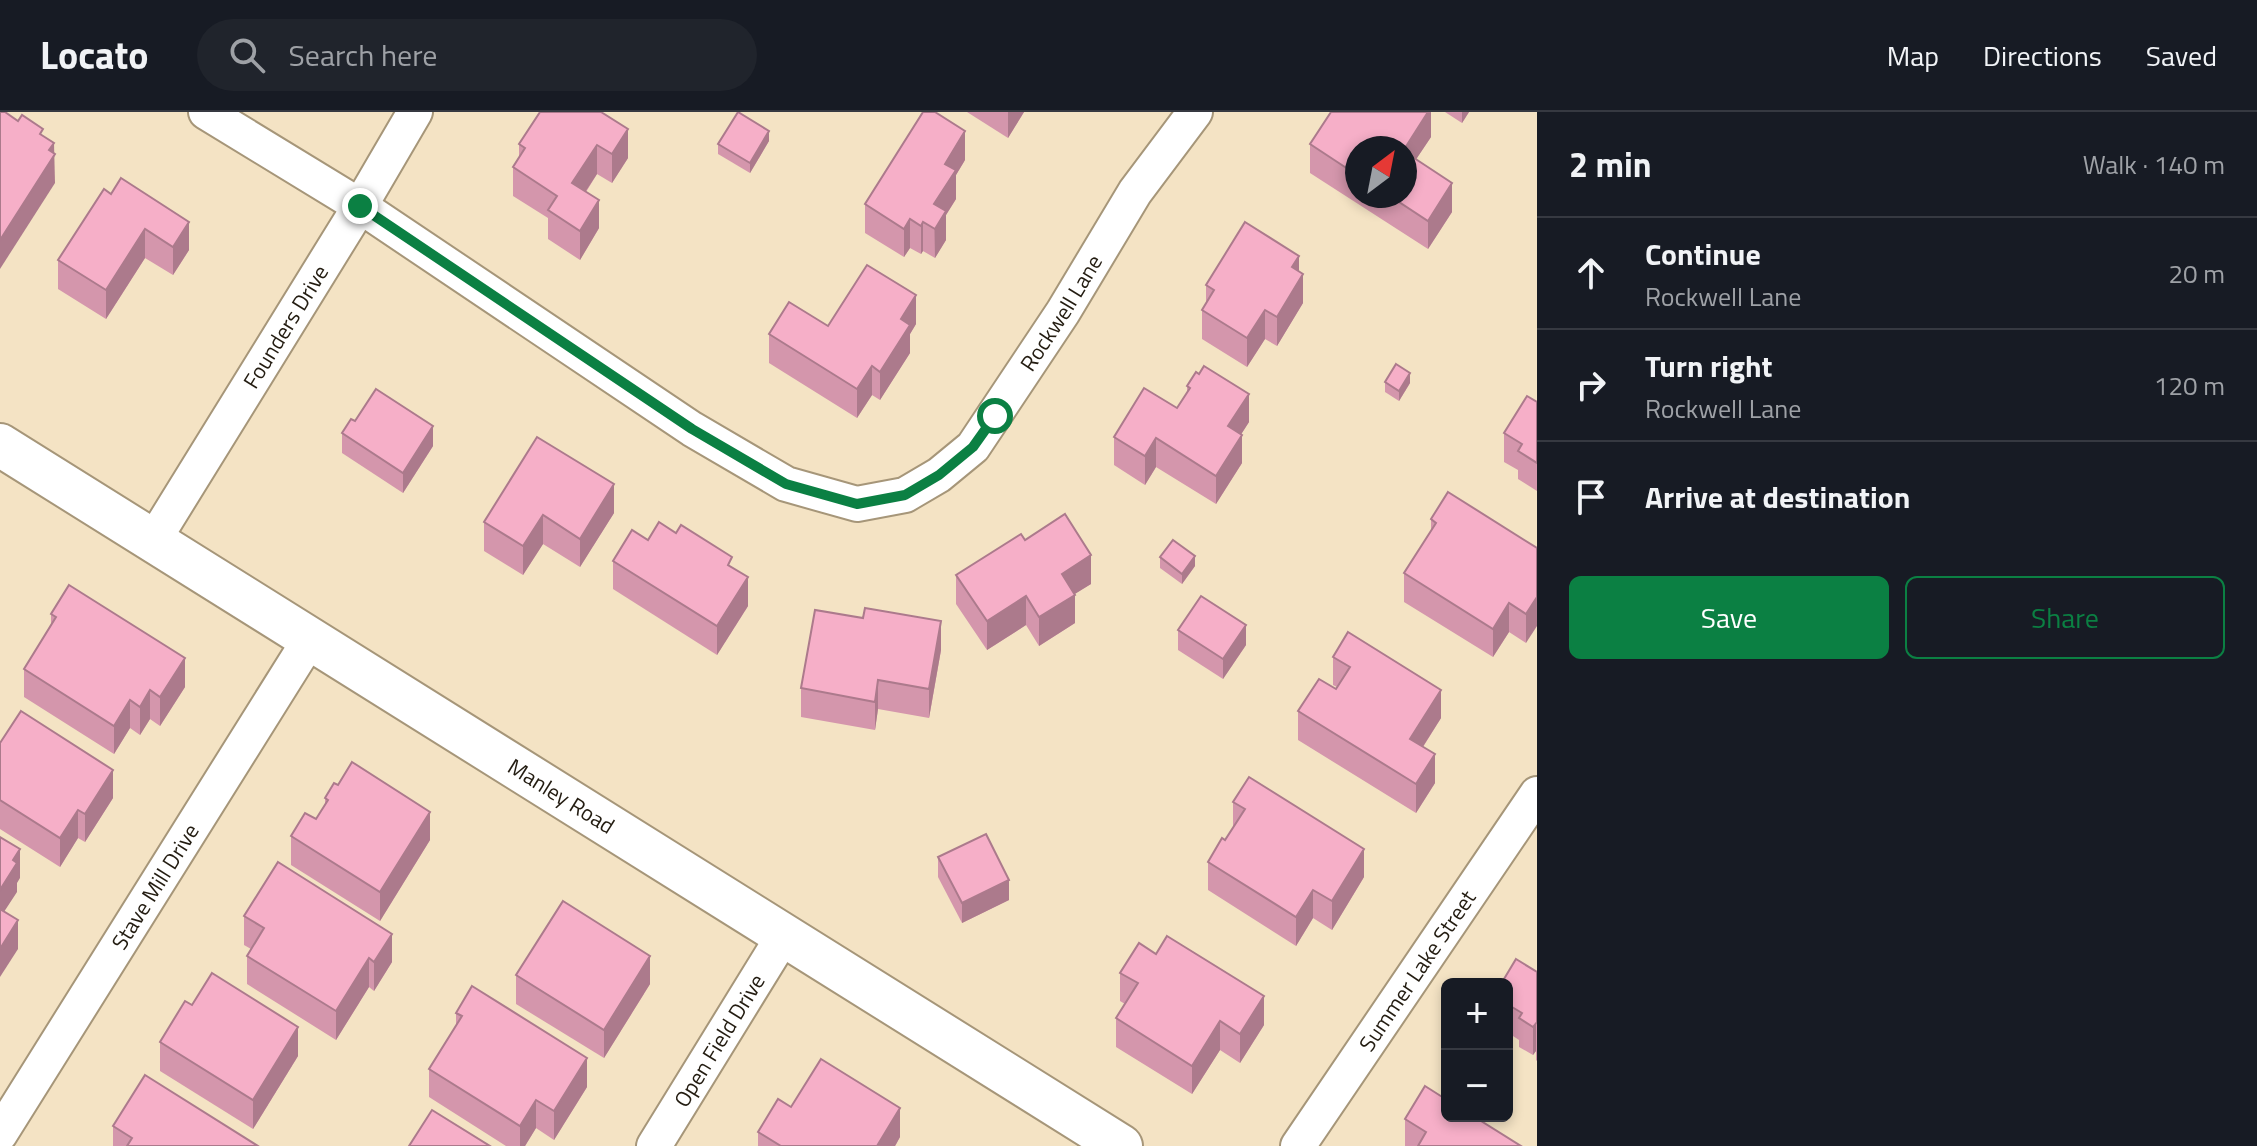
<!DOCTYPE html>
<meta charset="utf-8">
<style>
:root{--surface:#171b24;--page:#20242c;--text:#f1f3f6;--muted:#9ea1a6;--line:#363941;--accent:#0b8043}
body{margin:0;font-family:"Titillium Web",sans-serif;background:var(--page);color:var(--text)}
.controls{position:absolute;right:24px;bottom:24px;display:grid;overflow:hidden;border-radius:12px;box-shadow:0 4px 12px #0003}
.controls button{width:72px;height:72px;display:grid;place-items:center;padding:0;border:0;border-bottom:2px solid var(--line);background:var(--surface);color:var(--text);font:40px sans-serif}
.compass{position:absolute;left:1345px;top:24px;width:72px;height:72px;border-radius:50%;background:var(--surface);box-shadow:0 4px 12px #0003;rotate:32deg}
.stop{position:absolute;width:24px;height:24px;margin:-18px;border:6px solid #0b8043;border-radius:50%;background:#fff}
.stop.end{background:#0b8043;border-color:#fff;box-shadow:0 2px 8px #0008}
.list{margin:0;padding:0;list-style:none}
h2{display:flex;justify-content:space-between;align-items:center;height:104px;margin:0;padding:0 32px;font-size:34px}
h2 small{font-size:26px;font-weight:400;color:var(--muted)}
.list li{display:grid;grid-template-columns:52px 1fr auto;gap:24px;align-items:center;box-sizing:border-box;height:112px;padding:0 32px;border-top:2px solid var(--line)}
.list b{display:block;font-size:30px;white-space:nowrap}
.list p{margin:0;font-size:26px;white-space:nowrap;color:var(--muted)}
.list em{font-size:26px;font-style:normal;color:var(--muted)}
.actions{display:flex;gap:16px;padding:24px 32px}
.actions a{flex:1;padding:18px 0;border:2px solid var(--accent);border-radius:12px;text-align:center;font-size:28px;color:var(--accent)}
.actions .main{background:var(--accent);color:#fff}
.icon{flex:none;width:44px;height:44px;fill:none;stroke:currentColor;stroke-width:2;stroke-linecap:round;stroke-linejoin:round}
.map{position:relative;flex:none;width:1537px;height:1034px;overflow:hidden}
header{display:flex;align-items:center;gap:48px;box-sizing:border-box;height:112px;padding:0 40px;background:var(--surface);border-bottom:2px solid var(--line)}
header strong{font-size:38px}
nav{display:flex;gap:44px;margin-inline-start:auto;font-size:28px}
.search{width:560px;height:72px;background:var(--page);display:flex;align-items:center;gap:20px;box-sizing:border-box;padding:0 28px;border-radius:44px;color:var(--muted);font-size:30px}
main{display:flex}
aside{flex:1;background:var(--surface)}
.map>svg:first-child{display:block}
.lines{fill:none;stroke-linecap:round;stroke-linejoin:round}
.minor-casing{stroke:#a69679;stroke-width:38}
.tertiary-casing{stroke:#a69679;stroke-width:46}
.minor{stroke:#fff;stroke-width:34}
.tertiary{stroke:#fff;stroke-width:42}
.wall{fill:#d496ac;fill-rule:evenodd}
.shaded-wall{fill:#ac7a8c}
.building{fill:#f6afc8;stroke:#ac7a8c;stroke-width:2}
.route{stroke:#0b8043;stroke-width:10}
.labels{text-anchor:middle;stroke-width:8;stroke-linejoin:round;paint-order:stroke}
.street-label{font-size:22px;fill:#231c11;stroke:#fff1d8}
</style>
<header>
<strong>Locato</strong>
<div class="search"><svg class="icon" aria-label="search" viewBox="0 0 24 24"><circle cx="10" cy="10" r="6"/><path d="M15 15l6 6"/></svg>Search here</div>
<nav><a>Map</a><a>Directions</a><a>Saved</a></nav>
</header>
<main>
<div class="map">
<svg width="1537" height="1034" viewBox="0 0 1537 1034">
<rect width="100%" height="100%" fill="#f4e3c4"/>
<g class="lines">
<defs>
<g id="minor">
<path id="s1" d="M 206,0 L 360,94 L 692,317 L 786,372 L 857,392 L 905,383 L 939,363 L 973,335 L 1063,200 L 1135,80 L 1195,0"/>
<path id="s2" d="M 153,429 L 360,94 L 415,0"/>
<path id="s3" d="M 0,1022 L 310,527"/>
<path id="s4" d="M 654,1034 L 784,823"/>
<path id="s5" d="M 1298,1034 L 1537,682"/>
</g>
<g id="tertiary">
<path id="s6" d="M 0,333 L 1121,1034"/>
</g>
</defs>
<use href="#minor" class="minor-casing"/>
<use href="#tertiary" class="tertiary-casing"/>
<use href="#minor" class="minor"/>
<use href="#tertiary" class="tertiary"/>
</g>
<g class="wall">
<polygon points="540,0 628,46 612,71 597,62 586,80 599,116 580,148 548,127 548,106 513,84 513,55 519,45 519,32"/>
<polygon points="967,0 1024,0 1008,26"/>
<path d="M 1431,0 L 1431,25 L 1416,47 L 1452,100 L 1428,137 L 1310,61 L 1310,32 ZM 1357,36 L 1405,84 L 1357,84 Z"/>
<polygon points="1445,0 1469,0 1462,11"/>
<polygon points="769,29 750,61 718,42 718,32"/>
<polygon points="965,48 956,63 956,87 946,103 946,128 935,146 923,139 921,142 910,136 904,145 865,121 865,92"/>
<polygon points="104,77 189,138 173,163 145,146 106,207 58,177 58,148"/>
<polygon points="1299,160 1303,191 1277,234 1265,227 1247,255 1202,227 1202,198 1206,192 1206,173"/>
<polygon points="916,212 910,222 910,241 880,288 872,283 857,306 769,251 769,222 828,214"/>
<polygon points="1385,270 1410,271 1399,289 1385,280"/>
<polygon points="1187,274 1249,310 1241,322 1242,351 1216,392 1156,355 1145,373 1114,353 1114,325 1177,296 1187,281"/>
<polygon points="1537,290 1537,379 1518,367 1518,358 1504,350 1504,321"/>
<polygon points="355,309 433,334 403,381 342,341 342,321"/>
<polygon points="537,325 614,401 580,455 543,432 523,463 484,439 484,410"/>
<polygon points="1431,407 1537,436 1526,531 1509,520 1493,545 1404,490 1404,461 1431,419"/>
<polygon points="648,428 732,455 748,494 717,543 613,477 613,449"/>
<polygon points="1025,428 1091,472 1074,482 1075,511 1039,534 1026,513 987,538 956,492 956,463"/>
<polygon points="1160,445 1195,454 1182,472 1160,456"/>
<polygon points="51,502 185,575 160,614 150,607 140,623 130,616 114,642 24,585 24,557 51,514"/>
<polygon points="1178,518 1246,533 1223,567 1178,538"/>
<polygon points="941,538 929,606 878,597 875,618 801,605 801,576"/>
<polygon points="1333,545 1441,606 1423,635 1435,671 1416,701 1298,628 1298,599 1337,575 1333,573"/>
<polygon points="0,631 113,686 85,730 78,726 60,755 0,717"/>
<polygon points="325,686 430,728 380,809 291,753 291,724 316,707 325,693"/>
<polygon points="1233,690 1364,765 1332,818 1313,806 1296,834 1208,778 1208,750 1225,728 1233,716"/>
<polygon points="938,745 1009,788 962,811 938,765"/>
<polygon points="244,804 392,850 374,879 369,875 336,928 247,872 247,844 251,837 244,833"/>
<polygon points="1537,860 1537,949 1536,948 1536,939 1533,943 1519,935 1519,928 1507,920 1507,872"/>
<polygon points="1120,861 1264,913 1240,951 1220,938 1192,982 1116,935 1116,906 1125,892 1120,889"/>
<polygon points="516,863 650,872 604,946 516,892"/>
<polygon points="192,893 298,944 253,1017 160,959 160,930"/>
<polygon points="456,901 587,975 554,1028 536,1016 525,1034 506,1034 429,985 429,957 456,914"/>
<polygon points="791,995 900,1025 895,1034 758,1034 758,1020"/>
<polygon points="1405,1007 1521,1034 1405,1034"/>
<polygon points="113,1014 258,1034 113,1034"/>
</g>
<g class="shaded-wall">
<polygon points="1008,0 1024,0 1008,26"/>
<polygon points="1428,0 1431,0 1431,25 1405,64 1405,36"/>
<polygon points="1462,0 1469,0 1462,11"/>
<polygon points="628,17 628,46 612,71 612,42"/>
<polygon points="769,19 769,29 750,61 750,51"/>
<polygon points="965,19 965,48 956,63 956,87 946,103 946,128 935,146 934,92 945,52"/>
<polygon points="54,31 55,71 0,157 0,128 49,38"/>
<polygon points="597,33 597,62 572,100 572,71"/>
<polygon points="1452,71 1452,100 1428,137 1428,109"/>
<polygon points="599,88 599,116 580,148 580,119"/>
<polygon points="910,107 910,136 904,145 904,117"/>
<polygon points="189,110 189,138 173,163 173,135"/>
<polygon points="923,110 923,139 921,142 921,114"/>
<polygon points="145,117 145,146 106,207 106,178"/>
<polygon points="1299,144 1299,169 1303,162 1303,191 1277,234 1277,205 1292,155"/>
<polygon points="916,183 916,212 910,222 910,241 880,288 880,260 901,207"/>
<polygon points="1265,198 1265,227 1247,255 1247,226"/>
<polygon points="872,254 872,283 857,306 857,277"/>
<polygon points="1410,261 1410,271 1399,289 1399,279"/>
<polygon points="1249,282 1249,310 1228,343 1228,314"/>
<polygon points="433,314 433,334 403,381 403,361"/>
<polygon points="1242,323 1242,351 1216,392 1216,364"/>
<polygon points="1156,326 1156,355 1145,373 1145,344"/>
<polygon points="614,372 614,401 580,455 580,427"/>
<polygon points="543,403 543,432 523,463 523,434"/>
<polygon points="1091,443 1091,472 1062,490 1062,462"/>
<polygon points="1195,444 1195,454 1182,472 1182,462"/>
<polygon points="748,465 748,494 717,543 717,514"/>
<polygon points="1075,483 1075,511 1039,534 1039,505"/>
<polygon points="1026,484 1026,513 987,538 987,509"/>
<polygon points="1537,485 1537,514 1526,531 1526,502"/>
<polygon points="1509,491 1509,520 1493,545 1493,517"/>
<polygon points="941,509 941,538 929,606 929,577"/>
<polygon points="1246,513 1246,533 1223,567 1223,547"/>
<polygon points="185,546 185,575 160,614 160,585"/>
<polygon points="878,568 878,597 875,618 875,590"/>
<polygon points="150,578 150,607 140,623 140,595"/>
<polygon points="1441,578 1441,606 1410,655 1410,627"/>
<polygon points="130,588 130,616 114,642 114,614"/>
<polygon points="1435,642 1435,671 1416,701 1416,672"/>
<polygon points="113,658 113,686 85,730 85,702"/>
<polygon points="78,698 78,726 60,755 60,726"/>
<polygon points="430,700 430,728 380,809 380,780"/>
<polygon points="20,737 20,766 17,771 17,780 0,806 0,778 13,748"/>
<polygon points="1364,737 1364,765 1332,818 1332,789"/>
<polygon points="1009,768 1009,788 962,811 962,791"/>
<polygon points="1313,778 1313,806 1296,834 1296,805"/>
<polygon points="18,808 18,837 0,865 0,837"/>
<polygon points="392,822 392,850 374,879 374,850"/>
<polygon points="650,844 650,872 604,946 604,918"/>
<polygon points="369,846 369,875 336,928 336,899"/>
<polygon points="1264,884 1264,913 1240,951 1240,922"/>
<polygon points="1220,909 1220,938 1192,982 1192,954"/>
<polygon points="1536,910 1536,939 1533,943 1533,915"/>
<polygon points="298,915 298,944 253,1017 253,988"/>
<polygon points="587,946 587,975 554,1028 554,999"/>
<polygon points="536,988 536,1016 525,1034 520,1034 520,1014"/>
<polygon points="900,996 900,1025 895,1034 877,1034"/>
</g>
<g class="building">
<polygon points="0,0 5,0 18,9 22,3 43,17 40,22 54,31 49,38 55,42 0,128"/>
<polygon points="540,0 601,0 628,17 612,42 597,33 572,71 599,88 580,119 548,98 557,84 513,55 525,36 519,32"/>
<polygon points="738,0 769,19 750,51 718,32"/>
<polygon points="923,0 935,0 965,19 945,52 956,58 934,92 946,99 935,117 923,110 921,114 910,107 904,117 865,92"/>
<polygon points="1331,0 1428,0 1405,36 1357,36 1357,63 1310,32"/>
<polygon points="1405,40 1452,71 1428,109 1390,84 1405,84"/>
<polygon points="121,66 189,110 173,135 145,117 106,178 58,148 104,77 111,82"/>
<polygon points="1245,110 1299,144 1292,155 1303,162 1277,205 1265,198 1247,226 1202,198 1214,178 1206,173"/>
<polygon points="867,153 916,183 901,207 910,213 880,260 872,254 857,277 769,222 789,190 828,214"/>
<polygon points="1396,252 1410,261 1399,279 1385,270"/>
<polygon points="1204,254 1249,282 1228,314 1242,323 1216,364 1156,326 1145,344 1114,325 1144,276 1177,296 1190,276 1187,274 1196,260 1199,262"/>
<polygon points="376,277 433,314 403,361 342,321 351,307 355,309"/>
<polygon points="1527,284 1537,290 1537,351 1518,339 1522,332 1504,321"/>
<polygon points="537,325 614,372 580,427 543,403 523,434 484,410"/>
<polygon points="1448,380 1537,436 1537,485 1526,502 1509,491 1493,517 1404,461 1436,411 1431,407"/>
<polygon points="1065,402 1091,443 1062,462 1075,483 1039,505 1026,484 987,509 956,463 1021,422 1025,428"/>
<polygon points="659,410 676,421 681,413 732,445 728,453 748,465 717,514 613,449 632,418 648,428"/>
<polygon points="1173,428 1195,444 1182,462 1160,445"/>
<polygon points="69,473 185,546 160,585 150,578 140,595 130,588 114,614 24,557 56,505 51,502"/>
<polygon points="1201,484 1246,513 1223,547 1178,518"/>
<polygon points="865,496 941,509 929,577 878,568 875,590 801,576 815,498 863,506"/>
<polygon points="1348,520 1441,578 1410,627 1435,642 1416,672 1298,599 1319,567 1336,577 1350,555 1333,545"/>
<polygon points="21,599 113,658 85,702 78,698 60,726 0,688 0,631"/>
<polygon points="352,650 430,700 380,780 291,724 305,701 316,707 328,688 325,686 334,671 338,673"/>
<polygon points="1249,665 1364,737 1332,789 1313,778 1296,805 1208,750 1222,726 1225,728 1245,697 1233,690"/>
<polygon points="986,722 1009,768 962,791 938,745"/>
<polygon points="0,725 20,737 13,748 17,751 0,778"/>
<polygon points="278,750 392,822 374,850 369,846 336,899 247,844 264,816 244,804"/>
<polygon points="563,789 650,844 604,918 516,863"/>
<polygon points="0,797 18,808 0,837"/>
<polygon points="1167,824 1264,884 1240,922 1220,909 1192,954 1116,906 1138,871 1120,861 1139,831 1156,842"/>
<polygon points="1516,847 1537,860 1537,910 1533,915 1519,906 1522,901 1507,892 1507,872 1501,872"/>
<polygon points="212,861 298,915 253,988 160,930 185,889 192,893"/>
<polygon points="472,874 587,946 554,999 536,988 520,1014 429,957 462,904 456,901"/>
<polygon points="821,947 900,996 877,1034 781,1034 758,1020 778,987 791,995"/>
<polygon points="145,963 258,1034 127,1034 132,1026 113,1014"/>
<polygon points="1425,974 1447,988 1447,1004 1473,1004 1521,1034 1418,1034 1426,1020 1405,1007"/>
<polygon points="432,998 490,1034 409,1034"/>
</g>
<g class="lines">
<polyline class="route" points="360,94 692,317 786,372 857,392 905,383 939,363 973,335 995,304"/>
</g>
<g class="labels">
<g class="street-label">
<text dy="8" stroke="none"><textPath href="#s1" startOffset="1056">Rockwell Lane</textPath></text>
<text dy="8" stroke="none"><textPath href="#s2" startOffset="252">Founders Drive</textPath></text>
<text dy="8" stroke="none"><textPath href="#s6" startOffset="662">Manley Road</textPath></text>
<text dy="8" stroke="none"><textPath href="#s3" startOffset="292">Stave Mill Drive</textPath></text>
<text dy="8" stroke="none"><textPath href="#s5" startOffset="212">Summer Lake Street</textPath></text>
<text dy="8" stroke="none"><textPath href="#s4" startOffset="124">Open Field Drive</textPath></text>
</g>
</g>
</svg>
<div class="controls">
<button>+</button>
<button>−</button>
</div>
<svg class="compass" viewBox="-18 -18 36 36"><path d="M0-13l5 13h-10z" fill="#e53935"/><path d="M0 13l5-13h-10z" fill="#9ea1a6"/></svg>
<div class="stop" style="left:995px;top:304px"></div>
<div class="stop end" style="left:360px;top:94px"></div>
</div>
<aside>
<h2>2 min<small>Walk · 140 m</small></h2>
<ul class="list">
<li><svg class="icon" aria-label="ahead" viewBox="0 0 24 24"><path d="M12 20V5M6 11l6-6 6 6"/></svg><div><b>Continue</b><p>Rockwell Lane</p></div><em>20 m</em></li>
<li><svg class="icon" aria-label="right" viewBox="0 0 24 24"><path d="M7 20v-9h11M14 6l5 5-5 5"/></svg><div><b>Turn right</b><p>Rockwell Lane</p></div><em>120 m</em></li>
<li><svg class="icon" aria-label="arrive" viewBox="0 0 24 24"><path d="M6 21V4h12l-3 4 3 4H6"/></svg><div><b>Arrive at destination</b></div></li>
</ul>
<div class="actions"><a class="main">Save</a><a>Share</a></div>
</aside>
</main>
